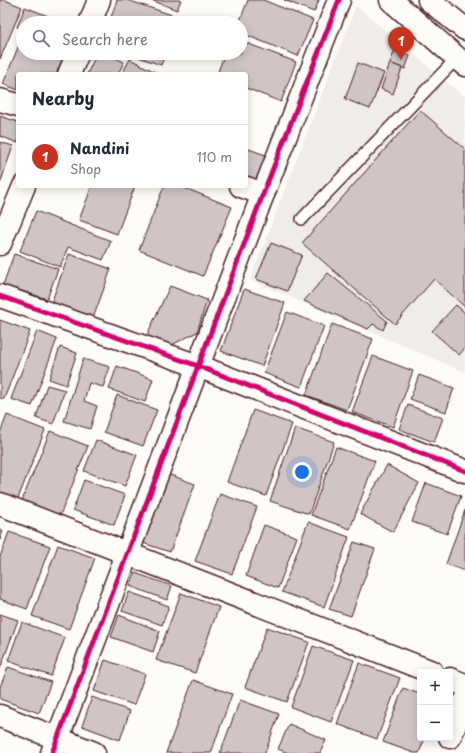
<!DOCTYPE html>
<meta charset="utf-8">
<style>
:root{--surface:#fff;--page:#f6f6f7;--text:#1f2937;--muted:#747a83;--line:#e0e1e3;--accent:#c8321e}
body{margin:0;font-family:"Playpen Sans",sans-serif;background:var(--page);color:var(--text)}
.controls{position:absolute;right:12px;bottom:12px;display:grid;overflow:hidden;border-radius:4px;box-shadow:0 2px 10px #0003}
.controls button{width:36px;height:36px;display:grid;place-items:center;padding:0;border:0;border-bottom:1px solid var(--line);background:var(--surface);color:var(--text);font:20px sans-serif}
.you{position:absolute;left:302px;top:472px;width:14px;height:14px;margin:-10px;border:3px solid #fff;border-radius:50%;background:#1a73e8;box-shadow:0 0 0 6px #1a73e833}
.badge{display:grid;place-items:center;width:26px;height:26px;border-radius:50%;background:var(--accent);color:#fff;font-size:13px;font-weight:700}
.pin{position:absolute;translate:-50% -33px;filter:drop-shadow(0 1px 2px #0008)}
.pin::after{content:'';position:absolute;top:21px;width:14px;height:12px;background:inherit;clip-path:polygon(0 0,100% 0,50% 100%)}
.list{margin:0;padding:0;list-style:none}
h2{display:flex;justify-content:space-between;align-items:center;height:52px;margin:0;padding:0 16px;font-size:17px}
h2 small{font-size:13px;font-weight:400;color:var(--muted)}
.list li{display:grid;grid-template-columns:26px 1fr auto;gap:12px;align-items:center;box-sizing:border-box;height:64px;padding:0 16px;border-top:1px solid var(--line)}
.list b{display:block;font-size:15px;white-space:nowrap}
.list p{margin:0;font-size:13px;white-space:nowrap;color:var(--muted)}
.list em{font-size:13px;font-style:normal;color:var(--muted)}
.icon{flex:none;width:22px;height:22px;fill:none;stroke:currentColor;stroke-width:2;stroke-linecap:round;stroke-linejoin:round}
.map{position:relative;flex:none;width:465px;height:753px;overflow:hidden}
.search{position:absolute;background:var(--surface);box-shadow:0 2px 10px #0003;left:16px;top:16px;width:232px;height:44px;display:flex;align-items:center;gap:10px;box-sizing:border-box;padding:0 14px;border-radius:22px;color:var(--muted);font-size:15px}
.panel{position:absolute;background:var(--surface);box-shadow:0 2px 10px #0003;left:16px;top:72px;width:232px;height:116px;border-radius:4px}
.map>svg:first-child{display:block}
.built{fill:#f0ece8}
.building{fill:#d0c5c4;stroke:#4a1f2b}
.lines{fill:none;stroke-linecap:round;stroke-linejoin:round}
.service-casing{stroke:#4a1f2b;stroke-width:14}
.minor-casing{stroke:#4a1f2b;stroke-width:25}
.tertiary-casing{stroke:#4a1f2b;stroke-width:25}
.service{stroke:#fdfcf7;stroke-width:11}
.minor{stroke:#fdfcf7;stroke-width:22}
.tertiary{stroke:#fdfcf7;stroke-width:22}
.cycleway-casing{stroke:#fdfcf7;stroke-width:8}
.cycleway{stroke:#d6006c;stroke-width:5}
</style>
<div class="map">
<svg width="465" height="753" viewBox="0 0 465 753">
<rect width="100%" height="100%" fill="#fdfcf7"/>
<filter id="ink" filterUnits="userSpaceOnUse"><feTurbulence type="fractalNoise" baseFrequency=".025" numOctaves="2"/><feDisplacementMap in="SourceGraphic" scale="8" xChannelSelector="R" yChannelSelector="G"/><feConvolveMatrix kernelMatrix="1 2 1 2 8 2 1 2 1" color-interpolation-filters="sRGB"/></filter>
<g filter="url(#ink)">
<polygon class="built" points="356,6 465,97 465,372 250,280"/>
<g class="building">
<polygon points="0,0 5,0 22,7 0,59"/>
<polygon points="117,0 127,0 178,17 176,23 109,23"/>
<polygon points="151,0 181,0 177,10"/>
<polygon points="248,0 263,0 313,20 298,56 241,33 241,23 239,23"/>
<polygon points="284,0 319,0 314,12"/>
<polygon points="25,7 66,23 23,23 23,29 17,27"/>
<polygon points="23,35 23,53 68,53 60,74 18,74 18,90 3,84"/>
<polygon points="241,41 296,62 281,102 246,88 246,74 217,74 225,53 241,53"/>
<polygon points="395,50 410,56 405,69 390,63"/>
<polygon points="97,53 105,53 124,62 118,74 87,74"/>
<polygon points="127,53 166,53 161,65"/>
<polygon points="130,59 159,74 122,74"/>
<polygon points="358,63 384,73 370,109 345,99"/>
<polygon points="390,63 402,68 393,94 381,89"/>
<polygon points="420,110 465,149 465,307 434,279 395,324 302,243"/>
<polygon points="0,116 18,122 18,143 0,136"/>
<polygon points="0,142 13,146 0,184"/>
<polygon points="246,148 271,157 259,188 246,183"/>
<polygon points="92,186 135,186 117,234 79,220"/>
<polygon points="164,186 180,186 232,207 203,276 139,250"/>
<polygon points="36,211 111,241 103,260 68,247 60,267 20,251"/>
<polygon points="271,243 302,255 287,291 256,279"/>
<polygon points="14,254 58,269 47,299 3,285"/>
<polygon points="69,254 111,269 92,321 50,306"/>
<polygon points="328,273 387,321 383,330 373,324 368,329 304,301"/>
<polygon points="170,286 207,300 197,332 166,348 145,339"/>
<polygon points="244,289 285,303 262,366 221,351"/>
<polygon points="456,305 465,313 465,348 459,355 432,331"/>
<polygon points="287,312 324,326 301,387 264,373"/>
<polygon points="0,320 30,331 4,399 0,398"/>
<polygon points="332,324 373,339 347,410 306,395"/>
<polygon points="37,331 57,339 32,406 11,399"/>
<polygon points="60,347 77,353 66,385 49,379"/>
<polygon points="373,356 413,371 393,427 352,412"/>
<polygon points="83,359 110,367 103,387 89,383 84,401 97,406 90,429 64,421"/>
<polygon points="117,366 153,379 145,402 109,389"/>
<polygon points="419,375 454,388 446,412 410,399"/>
<polygon points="47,385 65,390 53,424 36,418"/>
<polygon points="117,395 157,410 143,446 104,432"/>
<polygon points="408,405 443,418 434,442 399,429"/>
<polygon points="253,410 292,424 266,496 227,482"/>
<polygon points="7,415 45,430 17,501 0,495 0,433"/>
<polygon points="295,428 334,442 309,514 270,501"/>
<polygon points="50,431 88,446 59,518 21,503"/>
<polygon points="96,440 137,455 125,486 84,471"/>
<polygon points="336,447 375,461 350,529 311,515"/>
<polygon points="387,465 419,483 393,532 360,514"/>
<polygon points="165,473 195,484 170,552 140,542"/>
<polygon points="84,480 125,495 114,525 73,510"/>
<polygon points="426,483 461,496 447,534 412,522"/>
<polygon points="220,494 257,507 232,574 195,561"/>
<polygon points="465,510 465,571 446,564"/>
<polygon points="308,522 349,537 324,607 282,592"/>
<polygon points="264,525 297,537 278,588 246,576"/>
<polygon points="0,529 3,531 0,540"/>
<polygon points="9,532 50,546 27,609 0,599 0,557"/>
<polygon points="354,542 375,549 351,616 329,609"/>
<polygon points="58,545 95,558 69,629 32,616"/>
<polygon points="135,573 172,586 167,600 130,586"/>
<polygon points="129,592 169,606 162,625 122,611"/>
<polygon points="181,593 219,607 195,673 156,660"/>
<polygon points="0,614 18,620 0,669"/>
<polygon points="119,615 160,631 153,652 111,637"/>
<polygon points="22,622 65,638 51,676 8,661"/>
<polygon points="267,627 309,642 287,702 245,687"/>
<polygon points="313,646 354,660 331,722 291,707"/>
<polygon points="105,660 145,674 134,705 94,691"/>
<polygon points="359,663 400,678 377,739 337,724"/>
<polygon points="8,667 51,682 39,713 0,699 0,687"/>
<polygon points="193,680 232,694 211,753 166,753"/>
<polygon points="403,688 420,694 420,738 425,738 419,753 414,753 383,742"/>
<polygon points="92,697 130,711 120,740 82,726"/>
<polygon points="240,700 279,714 265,753 220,753"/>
<polygon points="289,724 326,740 320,753 288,753 278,749"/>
</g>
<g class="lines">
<defs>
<polyline id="service" points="302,219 457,58"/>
<g id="minor">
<polyline points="90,23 99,0"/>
<polyline points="69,74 78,53"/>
<polyline points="0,100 18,105"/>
<polyline points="241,186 263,194"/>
<polyline points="0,244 24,186"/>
<polyline points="0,296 198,366 465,471"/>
<polyline points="0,504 432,672"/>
<polyline points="450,679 465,685"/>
<polyline points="0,716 94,753"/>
<polyline points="450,737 465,701"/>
<polyline points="52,753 263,194 339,0"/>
</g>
<g id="tertiary">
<polyline points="391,0 465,65"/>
<polyline points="429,0 465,29"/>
</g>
</defs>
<use href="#service" class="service-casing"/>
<use href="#minor" class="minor-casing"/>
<use href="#tertiary" class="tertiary-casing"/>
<use href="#service" class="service"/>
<use href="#minor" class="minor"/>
<use href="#tertiary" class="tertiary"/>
<defs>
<g id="cycleway">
<polyline points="0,296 198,366 465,471"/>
<polyline points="52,753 263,194 339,0"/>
</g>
</defs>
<use href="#cycleway" class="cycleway-casing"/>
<use href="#cycleway" class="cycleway"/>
</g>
</g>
</svg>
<div class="controls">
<button>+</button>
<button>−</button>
</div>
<div class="you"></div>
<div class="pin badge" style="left:401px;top:60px">1</div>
<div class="search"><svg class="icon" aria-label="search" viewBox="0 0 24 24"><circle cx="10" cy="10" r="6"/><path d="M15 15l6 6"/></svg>Search here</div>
<section class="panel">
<h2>Nearby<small></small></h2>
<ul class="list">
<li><span class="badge">1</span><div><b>Nandini</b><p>Shop</p></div><em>110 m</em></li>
</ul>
</section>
</div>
